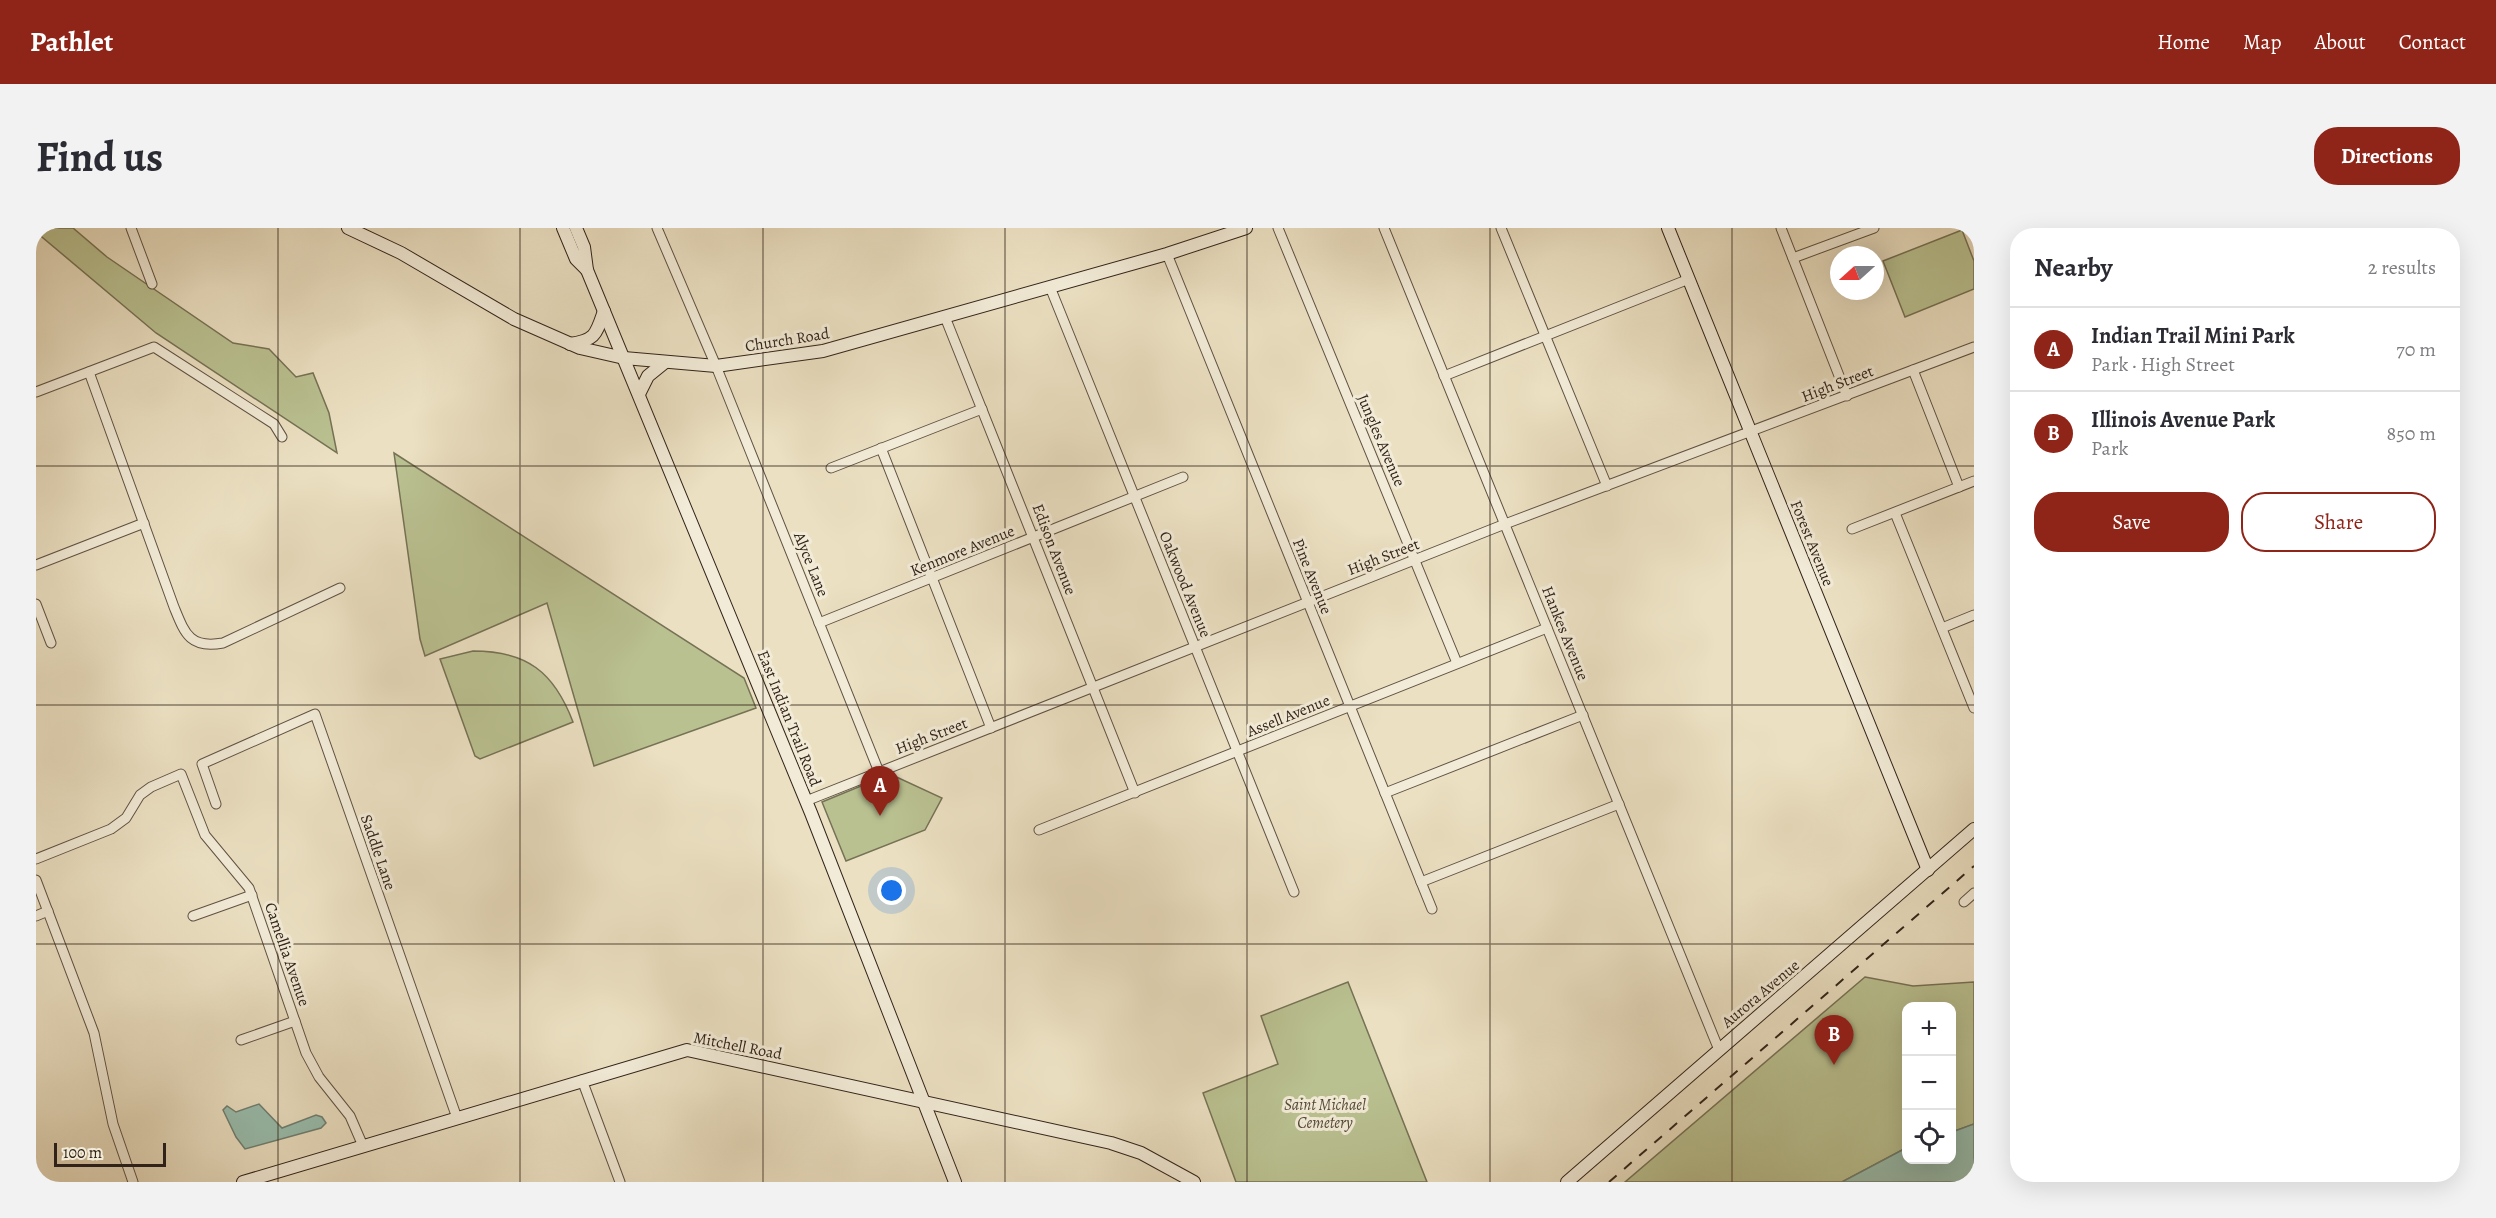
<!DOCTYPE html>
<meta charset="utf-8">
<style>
:root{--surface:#fff;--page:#f2f2f3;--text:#2b2b33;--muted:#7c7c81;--line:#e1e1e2;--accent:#8f2418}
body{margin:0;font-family:Alegreya,serif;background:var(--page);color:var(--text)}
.controls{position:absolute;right:18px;bottom:18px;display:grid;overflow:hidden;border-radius:12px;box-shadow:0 6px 24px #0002}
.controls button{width:54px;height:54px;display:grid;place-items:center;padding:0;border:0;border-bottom:2px solid var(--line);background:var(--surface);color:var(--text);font:30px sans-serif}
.compass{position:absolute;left:1794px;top:18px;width:54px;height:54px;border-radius:50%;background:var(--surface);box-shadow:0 6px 24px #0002;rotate:249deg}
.scale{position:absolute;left:18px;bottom:15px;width:112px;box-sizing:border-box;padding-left:6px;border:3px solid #32231a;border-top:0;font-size:16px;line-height:21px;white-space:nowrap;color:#32231a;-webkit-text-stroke:4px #f2ebd7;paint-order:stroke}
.you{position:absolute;left:856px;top:663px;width:21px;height:21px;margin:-15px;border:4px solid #fff;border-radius:50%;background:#1a73e8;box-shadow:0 0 0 9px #1a73e833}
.badge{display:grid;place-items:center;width:39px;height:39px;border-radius:50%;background:var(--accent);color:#fff;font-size:20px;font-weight:700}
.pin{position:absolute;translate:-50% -50px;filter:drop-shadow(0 2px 3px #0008)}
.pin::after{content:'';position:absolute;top:32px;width:21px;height:18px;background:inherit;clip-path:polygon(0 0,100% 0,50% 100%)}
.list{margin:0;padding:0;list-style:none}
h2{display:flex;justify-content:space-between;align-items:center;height:78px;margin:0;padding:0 24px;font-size:26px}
h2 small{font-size:20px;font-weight:400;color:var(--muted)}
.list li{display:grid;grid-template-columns:39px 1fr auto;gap:18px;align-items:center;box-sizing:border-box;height:84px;padding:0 24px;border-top:2px solid var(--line)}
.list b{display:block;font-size:22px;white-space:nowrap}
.list p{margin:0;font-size:20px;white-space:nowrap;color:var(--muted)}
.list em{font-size:20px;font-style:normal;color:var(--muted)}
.actions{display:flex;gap:12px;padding:18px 24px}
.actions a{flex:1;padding:14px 0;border:2px solid var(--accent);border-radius:24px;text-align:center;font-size:21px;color:var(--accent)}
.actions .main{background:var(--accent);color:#fff}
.icon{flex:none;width:33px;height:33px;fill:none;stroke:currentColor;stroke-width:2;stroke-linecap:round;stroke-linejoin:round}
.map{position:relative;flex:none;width:1938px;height:954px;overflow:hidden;border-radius:24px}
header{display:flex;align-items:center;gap:36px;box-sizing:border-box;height:84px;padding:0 30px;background:var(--accent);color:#fff}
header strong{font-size:28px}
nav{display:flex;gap:33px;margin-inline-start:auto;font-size:21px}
.intro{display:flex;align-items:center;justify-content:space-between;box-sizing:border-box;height:144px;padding:0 36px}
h1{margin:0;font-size:42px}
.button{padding:15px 27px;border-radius:24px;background:var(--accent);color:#fff;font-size:21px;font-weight:700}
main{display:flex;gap:36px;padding:0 36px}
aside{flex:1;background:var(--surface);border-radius:24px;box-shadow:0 6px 24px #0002}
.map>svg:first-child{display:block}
.green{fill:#bac191;stroke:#767256;stroke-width:1.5}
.water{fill:#99beae;stroke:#708073;stroke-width:1.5}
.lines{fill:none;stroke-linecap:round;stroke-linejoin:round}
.street-casing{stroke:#605244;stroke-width:11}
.secondary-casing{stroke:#32231a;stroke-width:14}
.street{stroke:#f2ebd7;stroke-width:9}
.secondary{stroke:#f2ebd7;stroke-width:12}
.rail{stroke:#32231a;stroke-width:2;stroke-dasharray:10 10;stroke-linecap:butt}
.grid{fill:none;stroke:#32231a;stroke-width:1.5;stroke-opacity:0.55}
.labels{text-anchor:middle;stroke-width:6;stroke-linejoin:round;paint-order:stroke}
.street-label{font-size:16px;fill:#32231a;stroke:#f2ebd7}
.park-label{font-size:16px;font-style:italic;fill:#544a38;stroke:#f2ebd7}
</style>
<header>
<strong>Pathlet</strong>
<nav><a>Home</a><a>Map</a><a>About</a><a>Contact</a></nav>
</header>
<div class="intro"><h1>Find us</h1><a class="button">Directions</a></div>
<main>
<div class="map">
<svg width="1938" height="954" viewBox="0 0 1938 954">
<rect width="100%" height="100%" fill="#ebe0c2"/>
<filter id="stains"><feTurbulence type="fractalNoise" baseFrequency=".00333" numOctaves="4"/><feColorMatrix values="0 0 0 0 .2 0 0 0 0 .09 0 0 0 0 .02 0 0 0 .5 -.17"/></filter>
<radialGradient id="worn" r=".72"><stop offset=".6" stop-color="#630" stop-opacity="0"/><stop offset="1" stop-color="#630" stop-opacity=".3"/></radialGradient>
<g class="green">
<polygon points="0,0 37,0 71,29 197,115 233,121 260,149 277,145 293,185 301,225 120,105 0,4"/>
<polygon points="1926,2 1938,33 1938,61 1869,89 1847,33"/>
<polygon points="358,225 708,450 720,480 558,538 511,375 389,428 384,411"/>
<path d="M 437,423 C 491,423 518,444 537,494 L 444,531 L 439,528 L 404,431 Z"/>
<polygon points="854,546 906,570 889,602 810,633 786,574"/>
<polygon points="1829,749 1877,758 1938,754 1938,896 1916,904 1916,778 1870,778 1870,920 1806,954 1589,954"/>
<polygon points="1312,754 1391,954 1200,954 1167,865 1242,836 1225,788"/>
</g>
<g class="water">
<polygon points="223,876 246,900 280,887 286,889 290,895 285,900 209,921 200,909 187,882 191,878 200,884"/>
<polygon points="1938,896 1938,954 1806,954 1870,920 1870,932 1916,932 1916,904"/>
</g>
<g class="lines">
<defs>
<g id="street">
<polyline points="95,0 116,56"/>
<polyline points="621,0 680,138 843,544"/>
<polyline points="1242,0 1421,435"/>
<polyline points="1348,0 1683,822"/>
<polyline points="1465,0 1571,258"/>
<polyline points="1745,0 1811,168"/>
<polyline points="1131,26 1396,681"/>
<polyline points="1757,30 1838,0"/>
<polyline points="1014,59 1258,664"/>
<polyline points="909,89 1099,565"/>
<polyline points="1877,142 1923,259"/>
<path d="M 53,144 L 138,379 C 149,406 154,421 187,415 L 304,360"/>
<polyline points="1408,148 1653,51"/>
<polyline points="0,164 118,119 238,196 246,209"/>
<polyline points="845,220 955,500"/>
<polyline points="795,240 946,181"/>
<polyline points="1859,285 1938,480"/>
<polyline points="1816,301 1938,253"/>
<polyline points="0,337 108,295"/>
<polyline points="0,376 15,415"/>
<polyline points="783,395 1147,249"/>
<polyline points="1906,400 1938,387"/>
<polyline points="1349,565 1547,487"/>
<polyline points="770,573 1469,296 1938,119"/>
<polyline points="180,576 166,536 279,486 421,890"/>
<polyline points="1003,602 1511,400"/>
<polyline points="0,631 75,601 90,590 104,567 115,559 145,546 169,607 213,660 270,825 283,849 314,888 327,918"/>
<polyline points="0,652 58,805 77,896 97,954"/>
<polyline points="1385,654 1583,576"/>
<polyline points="1928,674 1938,665"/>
<polyline points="0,688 12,683"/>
<polyline points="157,688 216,667"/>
<polyline points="205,812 259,793"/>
<polyline points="546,852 584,954"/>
</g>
<g id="secondary">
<polyline points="312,0 365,25 478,91 544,120 588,130 680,138 787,123 1131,26 1210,0"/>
<polyline points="527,0 540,31 551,42"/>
<polyline points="540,0 548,19 551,42 775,585 919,954"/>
<polyline points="1632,0 1892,642"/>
<path d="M 534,116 C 560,112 560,106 568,83"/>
<polyline points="603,166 612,148 628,135"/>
<polyline points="207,954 651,822 1075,915 1105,925 1158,954"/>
<polyline points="1531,954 1938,601"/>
</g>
</defs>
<use href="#street" class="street-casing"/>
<use href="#secondary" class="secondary-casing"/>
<use href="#street" class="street"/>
<use href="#secondary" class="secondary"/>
<polyline class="rail" points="1573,954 1938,638"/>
</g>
<path class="grid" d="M 242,0 L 242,954M 484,0 L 484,954M 727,0 L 727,954M 969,0 L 969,954M 1211,0 L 1211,954M 1454,0 L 1454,954M 1696,0 L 1696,954M 0,238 L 1938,238M 0,477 L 1938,477M 0,716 L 1938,716"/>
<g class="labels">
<g class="street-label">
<text transform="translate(751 111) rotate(-9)" y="6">Church Road</text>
<text transform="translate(1801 155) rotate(-21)" y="6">High Street</text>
<text transform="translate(1346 212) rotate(67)" y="6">Jungles Avenue</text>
<text transform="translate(1777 315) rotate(68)" y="6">Forest Avenue</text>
<text transform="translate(1019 321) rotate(69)" y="6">Edison Avenue</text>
<text transform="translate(926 322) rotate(-22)" y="6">Kenmore Avenue</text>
<text transform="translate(1347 328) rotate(-21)" y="6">High Street</text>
<text transform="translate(776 336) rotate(68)" y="6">Alyce Lane</text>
<text transform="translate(1277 348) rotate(68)" y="6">Pine Avenue</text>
<text transform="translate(1150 356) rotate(68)" y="6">Oakwood Avenue</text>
<text transform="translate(1530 405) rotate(68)" y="6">Hankes Avenue</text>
<text transform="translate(1252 487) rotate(-22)" y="6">Assell Avenue</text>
<text transform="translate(754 490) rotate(68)" y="6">East Indian Trail Road</text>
<text transform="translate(895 507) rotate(-21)" y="6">High Street</text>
<text transform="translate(343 624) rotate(71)" y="6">Saddle Lane</text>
<text transform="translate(252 726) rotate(71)" y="6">Camellia Avenue</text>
<text transform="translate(1724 765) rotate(-40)" y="6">Aurora Avenue</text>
<text transform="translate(702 817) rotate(11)" y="6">Mitchell Road</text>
</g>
<g class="park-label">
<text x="1289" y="882">Saint Michael<tspan x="1289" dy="18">Cemetery</tspan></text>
</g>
</g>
<rect width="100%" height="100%" filter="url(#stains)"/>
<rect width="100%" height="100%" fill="url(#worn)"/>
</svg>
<div class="controls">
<button>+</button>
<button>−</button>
<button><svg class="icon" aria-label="locate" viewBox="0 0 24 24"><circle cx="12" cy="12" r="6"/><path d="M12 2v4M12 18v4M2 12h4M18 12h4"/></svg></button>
</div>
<svg class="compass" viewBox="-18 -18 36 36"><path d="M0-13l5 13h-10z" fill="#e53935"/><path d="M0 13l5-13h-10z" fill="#7c7c81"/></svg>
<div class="scale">100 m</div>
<div class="you"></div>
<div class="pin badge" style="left:844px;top:588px">A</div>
<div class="pin badge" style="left:1798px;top:837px">B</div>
</div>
<aside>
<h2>Nearby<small>2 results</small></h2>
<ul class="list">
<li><span class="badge">A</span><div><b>Indian Trail Mini Park</b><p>Park · High Street</p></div><em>70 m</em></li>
<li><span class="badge">B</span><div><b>Illinois Avenue Park</b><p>Park</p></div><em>850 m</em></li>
</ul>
<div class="actions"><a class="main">Save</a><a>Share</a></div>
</aside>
</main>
